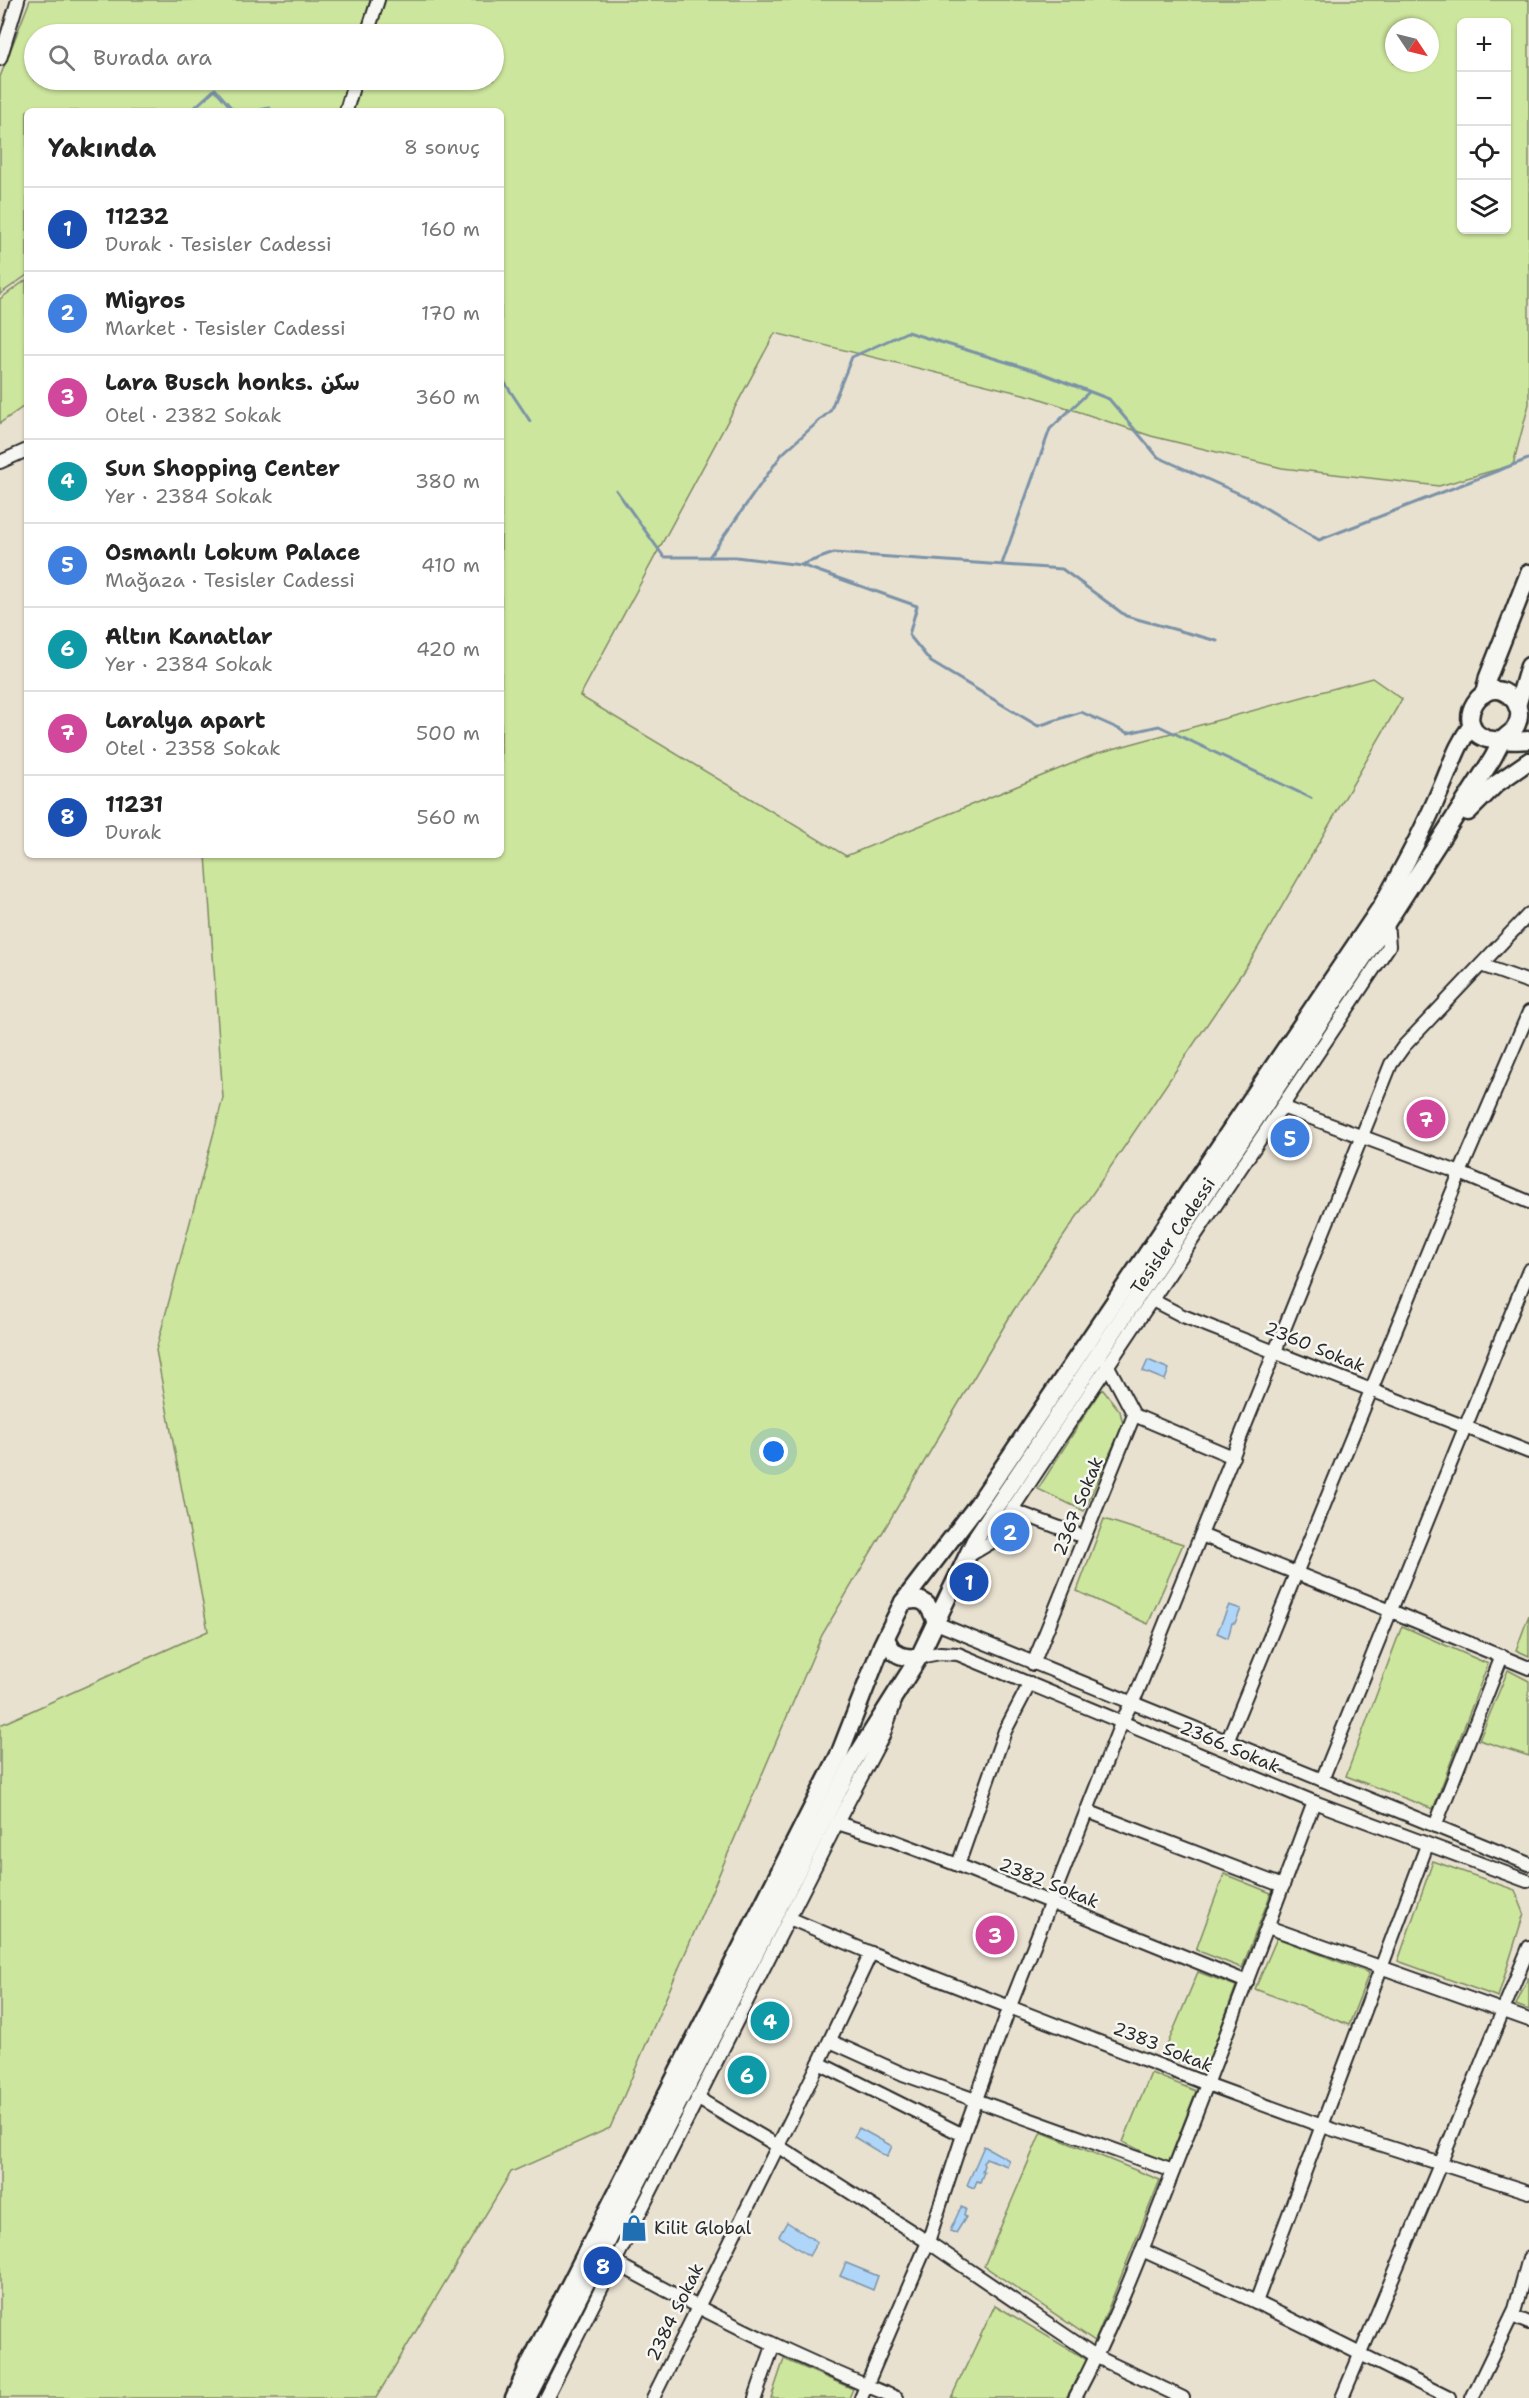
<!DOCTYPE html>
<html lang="tr">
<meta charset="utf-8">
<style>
:root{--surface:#fff;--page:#f2f2f2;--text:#222;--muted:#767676;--line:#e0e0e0;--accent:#111827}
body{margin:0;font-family:"Shantell Sans","Playpen Sans Arabic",sans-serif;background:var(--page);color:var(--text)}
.controls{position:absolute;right:18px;top:18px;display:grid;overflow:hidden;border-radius:9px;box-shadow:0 2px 4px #0004}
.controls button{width:54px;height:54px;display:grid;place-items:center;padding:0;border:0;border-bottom:2px solid var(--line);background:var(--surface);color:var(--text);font:30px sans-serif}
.compass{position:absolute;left:1385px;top:18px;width:54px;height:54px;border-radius:50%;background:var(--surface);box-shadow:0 2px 4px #0004;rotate:125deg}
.you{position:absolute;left:774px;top:1452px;width:21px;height:21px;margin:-15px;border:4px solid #fff;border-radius:50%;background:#1a73e8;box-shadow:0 0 0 9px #1a73e833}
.badge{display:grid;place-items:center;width:39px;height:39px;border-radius:50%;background:var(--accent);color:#fff;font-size:20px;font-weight:700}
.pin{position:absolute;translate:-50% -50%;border:3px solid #fff;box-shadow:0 2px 6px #0006}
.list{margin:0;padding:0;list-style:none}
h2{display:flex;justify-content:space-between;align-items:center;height:78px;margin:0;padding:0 24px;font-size:26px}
h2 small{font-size:20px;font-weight:400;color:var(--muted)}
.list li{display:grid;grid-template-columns:39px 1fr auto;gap:18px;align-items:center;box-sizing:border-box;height:84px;padding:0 24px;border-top:2px solid var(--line)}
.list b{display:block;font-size:22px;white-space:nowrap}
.list p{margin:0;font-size:20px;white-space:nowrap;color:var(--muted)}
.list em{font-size:20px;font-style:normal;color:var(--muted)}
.icon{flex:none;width:33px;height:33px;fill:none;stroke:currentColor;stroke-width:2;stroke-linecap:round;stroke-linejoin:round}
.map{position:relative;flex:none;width:1529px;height:2398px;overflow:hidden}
.search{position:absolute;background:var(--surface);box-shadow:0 2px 4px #0004;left:24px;top:24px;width:480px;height:66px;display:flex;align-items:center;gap:15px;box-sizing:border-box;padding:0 21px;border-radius:33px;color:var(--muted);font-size:22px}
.panel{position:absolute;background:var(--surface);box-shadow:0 2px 4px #0004;left:24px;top:108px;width:480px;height:750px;border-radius:9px}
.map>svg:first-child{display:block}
.green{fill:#cde69d;stroke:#7c8864;stroke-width:1.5;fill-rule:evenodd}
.water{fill:#afd6f9;stroke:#7a92a7;stroke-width:1.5}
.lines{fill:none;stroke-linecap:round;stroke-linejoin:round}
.stream{stroke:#7a92a7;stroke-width:3}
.minor-casing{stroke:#2b2b2b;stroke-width:16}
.major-casing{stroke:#2b2b2b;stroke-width:21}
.minor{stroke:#f6f6f2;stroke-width:12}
.major{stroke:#f6f6f2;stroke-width:16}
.labels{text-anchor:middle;stroke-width:5;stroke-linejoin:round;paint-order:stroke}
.street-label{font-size:18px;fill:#2b2b2b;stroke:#f6f6f2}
.poi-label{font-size:18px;fill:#2b2b2b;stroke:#f6f6f2;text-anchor:start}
</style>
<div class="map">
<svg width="1529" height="2398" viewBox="0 0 1529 2398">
<rect width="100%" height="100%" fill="#e9e1d0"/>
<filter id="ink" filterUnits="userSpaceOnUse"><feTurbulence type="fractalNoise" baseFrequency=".0167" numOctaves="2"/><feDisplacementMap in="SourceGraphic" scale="12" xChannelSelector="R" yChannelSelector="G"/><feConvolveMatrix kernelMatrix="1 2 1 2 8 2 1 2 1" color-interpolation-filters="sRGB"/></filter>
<g filter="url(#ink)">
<g class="green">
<path d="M 30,0 L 1529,0 L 1529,404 L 1513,465 L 1439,486 L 1282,468 L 1151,436 L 1035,397 L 775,333 L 580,696 L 846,856 L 1098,753 L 1372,678 L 1402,699 L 1252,958 L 1013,1311 L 822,1635 L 610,2128 L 511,2172 L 376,2398 L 0,2398 L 0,1725 L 208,1631 L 156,1350 L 223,1098 L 206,855 L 501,855 L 501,111 L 27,111 L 27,275 L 0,294 L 0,77 ZM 1462,22 L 1506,22 L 1506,230 L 1462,230 ZM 1394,27 L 1430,27 L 1430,63 L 1394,63 ZM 34,34 L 494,34 L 494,80 L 34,80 Z"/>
<polygon points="26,280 27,404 0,423 0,299"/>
<polygon points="1103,1390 1120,1411 1123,1424 1084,1511 1038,1489 1100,1391"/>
<polygon points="1104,1519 1183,1544 1148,1624 1077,1591"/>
<polygon points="1529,1615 1529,1656 1516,1650"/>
<polygon points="1402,1626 1488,1664 1433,1809 1346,1776"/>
<polygon points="1508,1670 1529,1681 1529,1756 1479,1740"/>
<polygon points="1433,1861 1515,1890 1524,1913 1498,1997 1398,1961"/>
<polygon points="1224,1874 1271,1893 1242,1968 1196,1950"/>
<polygon points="1277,1938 1369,1973 1349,2025 1255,1989"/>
<polygon points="1198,1972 1236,1986 1205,2071 1163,2055"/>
<polygon points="1528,1978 1529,1978 1529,2010 1516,2005"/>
<polygon points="1151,2073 1196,2091 1168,2164 1123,2142"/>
<polygon points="1041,2132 1160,2180 1095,2341 984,2266"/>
<polygon points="995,2305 1087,2360 1066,2398 951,2398"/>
<polygon points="784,2359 853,2389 849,2398 771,2398"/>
</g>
<g class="water">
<polygon points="1148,1360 1169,1369 1165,1380 1143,1371"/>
<polygon points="1229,1605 1241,1609 1235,1623 1232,1623 1228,1638 1217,1633"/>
<polygon points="859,2128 892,2146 887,2157 854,2137"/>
<polygon points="984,2146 1009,2160 1007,2166 986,2158 983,2163 984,2165 982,2171 984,2172 980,2182 977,2181 974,2188 967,2185"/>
<polygon points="961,2207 966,2209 964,2215 966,2217 956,2233 950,2231"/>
<polygon points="787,2222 817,2242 809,2256 779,2236"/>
<polygon points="846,2263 878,2276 873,2290 840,2276"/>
</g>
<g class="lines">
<g class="stream">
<polyline points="191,111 215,89 234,111"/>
<polyline points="255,111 269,108 273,111"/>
<polyline points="501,377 530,421"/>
<polyline points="616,490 664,557 736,557 801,565 917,606 909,635 931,662 1038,726 1081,712 1128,733 1159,726 1311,798"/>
<polyline points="709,557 782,454 830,411 852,357 907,332 1036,371 1109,399 1158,457 1249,498 1319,540 1528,459"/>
<polyline points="803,564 834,553 1062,569 1126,616 1217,641"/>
<polyline points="1002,564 1050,429 1089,392"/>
</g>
<defs>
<g id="minor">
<polyline points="367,34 378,0"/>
<polyline points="0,59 18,0"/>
<polyline points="346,111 355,80"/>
<polyline points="0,462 27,450"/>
<polyline points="1481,965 1529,982"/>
<polyline points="1282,1107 1460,1173 1529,1202"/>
<polyline points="1152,1300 1183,1316 1529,1452"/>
<polyline points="1134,1415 1233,1457"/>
<polyline points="1012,1510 1084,1537"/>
<polyline points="1201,1535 1391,1611 1529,1668"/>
<path d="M 968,1556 L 990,1543 C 1121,1343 1257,1146 1389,946 L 1387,922"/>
<polyline points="936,1623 1529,1864"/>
<polyline points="919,1657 940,1653 958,1654 1314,1802 1527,1881"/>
<polyline points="1033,1664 1134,1415 1107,1364"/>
<polyline points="1227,1742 1460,1173 1529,1012"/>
<polyline points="1322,1780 1529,1270"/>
<polyline points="1087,1811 1283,1886"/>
<polyline points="837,1823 889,1839 958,1865 1247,1982"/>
<polyline points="1435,1826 1502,1656"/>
<polyline points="958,1865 1005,1731 1030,1683"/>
<polyline points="789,1918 871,1953 1207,2084 1322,2126 1529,2192"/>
<polyline points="1268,1927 1529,2020"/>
<polyline points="830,2041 903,2074 1173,2171"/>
<polyline points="819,2063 963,2135"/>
<polyline points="697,2098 778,2146 928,2242 1097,2357 1183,2398"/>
<polyline points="1142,2250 1256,2302 1449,2398"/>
<path d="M 614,2262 C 706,2313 799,2359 897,2398"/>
<polyline points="1256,2302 1427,1845"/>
<polyline points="1512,2316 1529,2323"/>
<polyline points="546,2398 837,1823 883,1736 894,1705"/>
<polyline points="653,2398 819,2063 871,1953"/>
<polyline points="755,2398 773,2346"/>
<polyline points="861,2398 928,2242 963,2135 1010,2006 1122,1721 1137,1693 1391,1064 1404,1046 1529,914"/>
<path d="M 1075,2398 C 1115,2323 1145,2243 1176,2164 C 1223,2044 1269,1923 1314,1802"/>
<polyline points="1342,2398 1441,2162 1529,1947"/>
<polyline points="1472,2398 1515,2309 1529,2258"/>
</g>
<g id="major">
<polyline points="1484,694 1488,677 1529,573"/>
<polyline points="1517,706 1529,666"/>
<polyline points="1468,812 1496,784 1529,761"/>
<path d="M 903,1602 C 924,1596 929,1603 936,1623"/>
<path d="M 886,1638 C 892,1654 901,1659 919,1657"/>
<path d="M 514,2398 L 531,2361 L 839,1755 L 882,1645 L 903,1602 L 978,1504 L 1381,907 C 1403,869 1423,831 1440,791 C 1451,767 1456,746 1472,725"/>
<path d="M 527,2398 L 854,1760 L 919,1657 L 977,1536 L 1387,922 L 1491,761 C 1495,755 1498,747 1502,741 C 1506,734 1514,733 1517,724 C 1521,715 1519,705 1512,698 C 1484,669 1449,727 1487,739 C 1496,741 1520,741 1529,740"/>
</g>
</defs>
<use href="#minor" class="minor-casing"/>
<use href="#major" class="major-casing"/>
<use href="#minor" class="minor"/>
<use href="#major" class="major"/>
</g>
</g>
<defs>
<symbol id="shop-bare" viewBox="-9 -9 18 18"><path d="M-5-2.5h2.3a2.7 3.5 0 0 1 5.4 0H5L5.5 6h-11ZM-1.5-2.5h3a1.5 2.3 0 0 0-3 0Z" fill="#1f6fb2" stroke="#f6f6f2" stroke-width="2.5" paint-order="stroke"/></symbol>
</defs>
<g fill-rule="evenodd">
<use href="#shop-bare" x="615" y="2209" width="38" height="38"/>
</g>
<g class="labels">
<g class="street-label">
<text transform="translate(1173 1236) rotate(-56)" y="6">Tesisler Cadessi</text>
<text transform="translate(1315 1347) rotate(22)" y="6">2360 Sokak</text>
<text transform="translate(1078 1506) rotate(-68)" y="6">2367 Sokak</text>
<text transform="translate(1230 1747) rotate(23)" y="6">2366 Sokak</text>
<text transform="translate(1049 1883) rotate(22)" y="6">2382 Sokak</text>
<text transform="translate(1163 2047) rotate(22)" y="6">2383 Sokak</text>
<text transform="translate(675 2312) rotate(-64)" y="6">2384 Sokak</text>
</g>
<g class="poi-label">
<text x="654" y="2234">Kilit Global</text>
</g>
</g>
</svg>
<div class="controls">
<button>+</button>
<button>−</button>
<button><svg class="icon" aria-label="locate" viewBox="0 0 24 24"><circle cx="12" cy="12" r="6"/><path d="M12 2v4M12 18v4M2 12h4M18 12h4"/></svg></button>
<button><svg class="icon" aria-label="layers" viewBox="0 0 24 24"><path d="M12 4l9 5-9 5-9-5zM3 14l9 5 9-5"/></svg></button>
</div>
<svg class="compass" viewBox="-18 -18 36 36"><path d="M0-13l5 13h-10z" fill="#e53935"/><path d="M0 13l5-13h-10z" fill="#767676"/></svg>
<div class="you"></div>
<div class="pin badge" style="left:969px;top:1582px;background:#1a4fb4">1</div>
<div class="pin badge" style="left:1010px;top:1532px;background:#3f7fe0">2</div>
<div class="pin badge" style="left:995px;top:1935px;background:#d1479c">3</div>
<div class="pin badge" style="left:770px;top:2021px;background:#0f9aa8">4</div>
<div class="pin badge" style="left:1290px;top:1138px;background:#3f7fe0">5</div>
<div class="pin badge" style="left:747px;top:2075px;background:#0f9aa8">6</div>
<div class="pin badge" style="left:1426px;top:1119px;background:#d1479c">7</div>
<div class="pin badge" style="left:603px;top:2266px;background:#1a4fb4">8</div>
<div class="search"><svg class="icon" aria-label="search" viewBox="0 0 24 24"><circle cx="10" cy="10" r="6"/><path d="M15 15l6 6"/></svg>Burada ara</div>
<section class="panel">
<h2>Yakında<small>8 sonuç</small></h2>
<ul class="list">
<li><span class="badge" style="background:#1a4fb4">1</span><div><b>11232</b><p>Durak · Tesisler Cadessi</p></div><em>160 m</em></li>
<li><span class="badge" style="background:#3f7fe0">2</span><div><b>Migros</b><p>Market · Tesisler Cadessi</p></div><em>170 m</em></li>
<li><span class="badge" style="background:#d1479c">3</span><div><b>Lara Busch honks. سكن</b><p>Otel · 2382 Sokak</p></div><em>360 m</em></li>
<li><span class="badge" style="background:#0f9aa8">4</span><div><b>Sun Shopping Center</b><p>Yer · 2384 Sokak</p></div><em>380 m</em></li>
<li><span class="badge" style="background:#3f7fe0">5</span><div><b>Osmanlı Lokum Palace</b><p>Mağaza · Tesisler Cadessi</p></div><em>410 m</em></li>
<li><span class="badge" style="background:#0f9aa8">6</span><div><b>Altın Kanatlar</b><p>Yer · 2384 Sokak</p></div><em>420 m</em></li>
<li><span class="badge" style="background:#d1479c">7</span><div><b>Laralya apart</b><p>Otel · 2358 Sokak</p></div><em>500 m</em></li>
<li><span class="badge" style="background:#1a4fb4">8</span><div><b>11231</b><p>Durak</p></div><em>560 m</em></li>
</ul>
</section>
</div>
